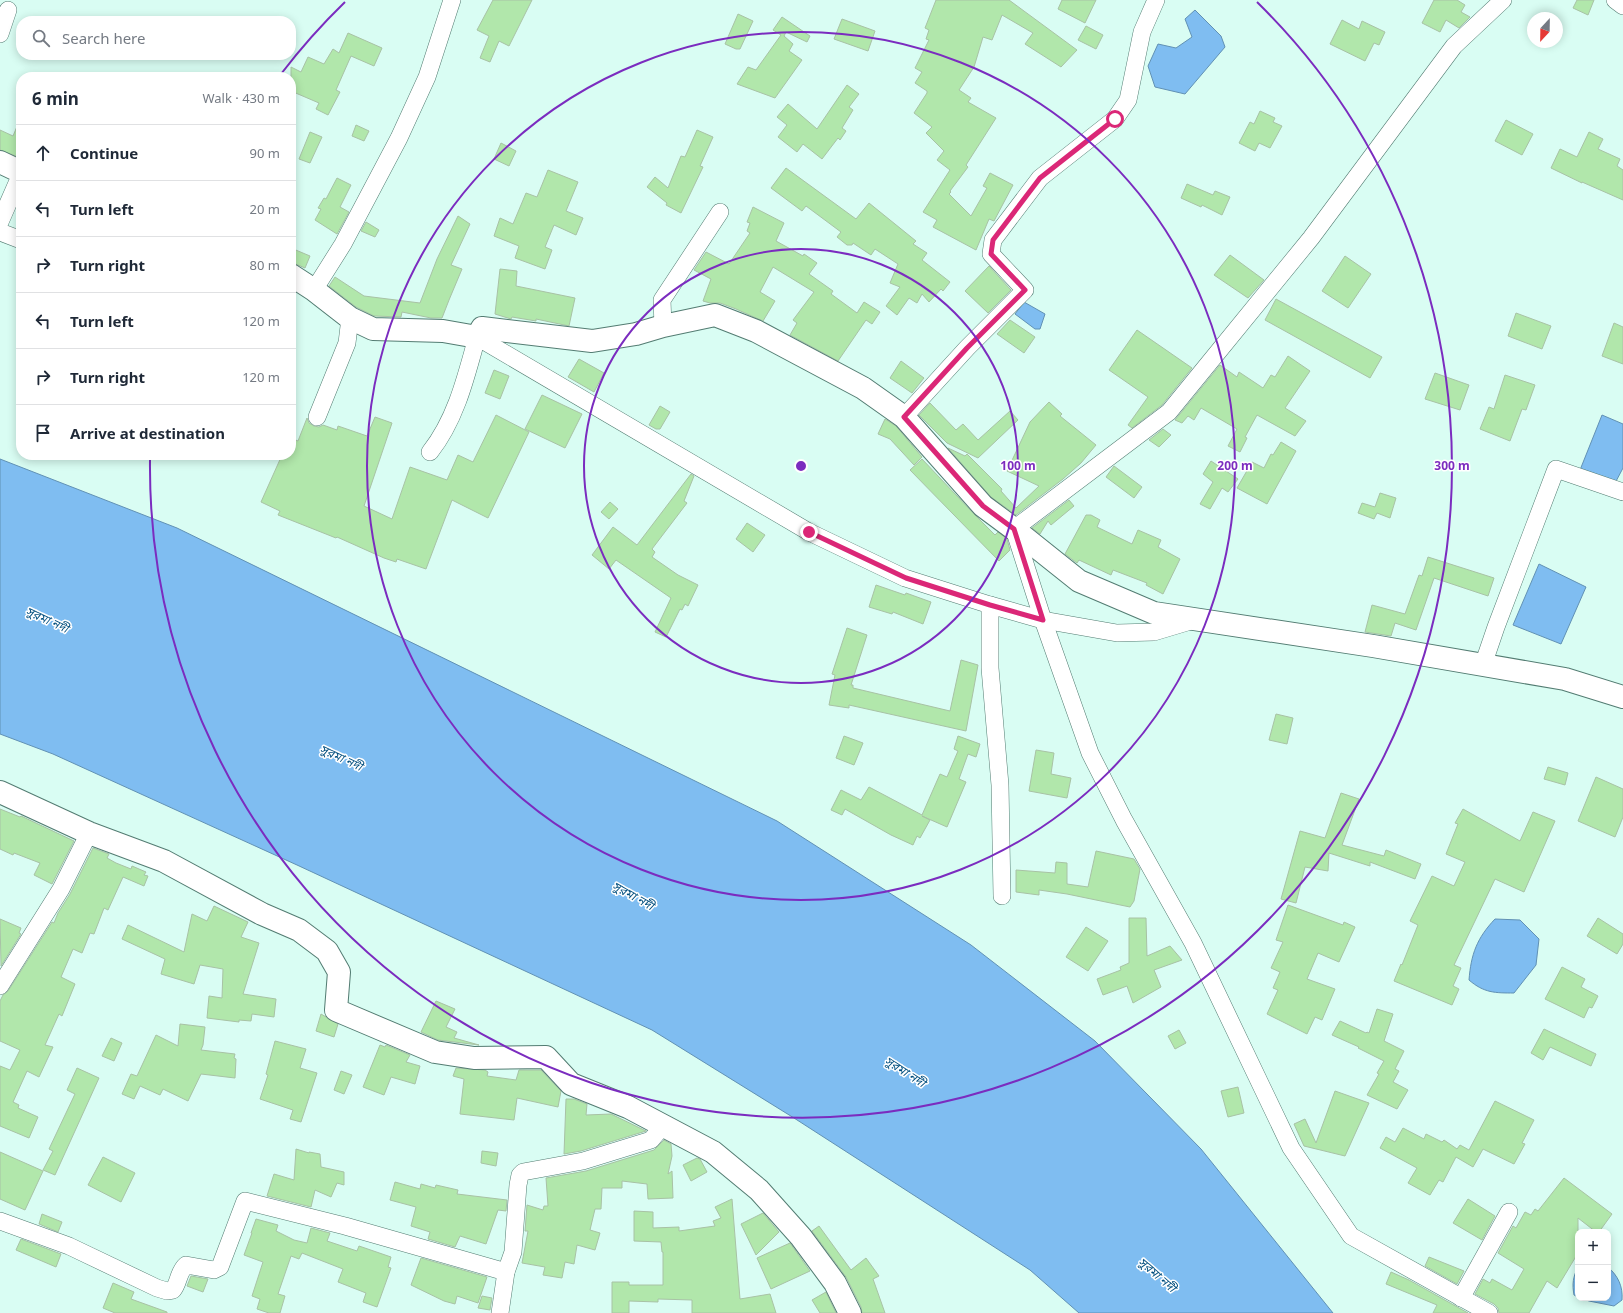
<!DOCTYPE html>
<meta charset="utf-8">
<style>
:root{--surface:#fff;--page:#f6f6f7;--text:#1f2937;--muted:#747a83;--line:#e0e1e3}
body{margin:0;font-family:"Noto Sans","Noto Sans Bengali",sans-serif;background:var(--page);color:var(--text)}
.controls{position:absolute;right:12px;bottom:12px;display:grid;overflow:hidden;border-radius:8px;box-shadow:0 2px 10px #0003}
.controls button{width:36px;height:36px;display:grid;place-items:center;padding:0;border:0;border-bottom:1px solid var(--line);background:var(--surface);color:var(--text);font:20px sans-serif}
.compass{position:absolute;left:1527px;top:12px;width:36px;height:36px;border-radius:50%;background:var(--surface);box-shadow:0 2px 10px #0003;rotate:202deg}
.stop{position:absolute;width:12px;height:12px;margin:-9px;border:3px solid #db2777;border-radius:50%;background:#fff}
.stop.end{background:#db2777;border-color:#fff;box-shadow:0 1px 4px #0008}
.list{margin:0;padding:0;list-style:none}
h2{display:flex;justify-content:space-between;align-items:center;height:52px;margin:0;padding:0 16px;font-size:17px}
h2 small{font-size:13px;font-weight:400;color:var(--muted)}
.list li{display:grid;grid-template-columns:26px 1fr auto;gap:12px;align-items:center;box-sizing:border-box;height:56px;padding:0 16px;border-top:1px solid var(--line)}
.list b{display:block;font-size:15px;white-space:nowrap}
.list em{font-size:13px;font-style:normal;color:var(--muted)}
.icon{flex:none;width:22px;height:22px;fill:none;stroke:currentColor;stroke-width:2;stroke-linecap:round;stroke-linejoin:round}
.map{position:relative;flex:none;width:1623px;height:1313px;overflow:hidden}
.search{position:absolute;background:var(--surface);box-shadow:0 2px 10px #0003;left:16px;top:16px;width:280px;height:44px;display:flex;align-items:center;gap:10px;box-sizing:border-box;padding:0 14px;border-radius:16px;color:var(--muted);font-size:15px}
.panel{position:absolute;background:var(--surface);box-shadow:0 2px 10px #0003;left:16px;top:72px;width:280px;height:388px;border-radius:16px}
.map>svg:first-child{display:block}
.water{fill:#7fbdf1;stroke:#6191b4}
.building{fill:#b1e7ab;stroke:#a8c2a5}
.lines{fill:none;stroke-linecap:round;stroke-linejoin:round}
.street-casing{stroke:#537c72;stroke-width:18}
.secondary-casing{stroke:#537c72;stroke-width:24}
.street{stroke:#fff;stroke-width:17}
.secondary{stroke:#fff;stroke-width:22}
.route{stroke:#db2777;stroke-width:5}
.ring{fill:none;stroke:#7b2cbf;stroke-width:2}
.labels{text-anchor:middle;stroke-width:3;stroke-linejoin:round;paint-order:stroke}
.water-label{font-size:12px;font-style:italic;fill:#004e7e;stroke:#fff}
.centre{fill:#7b2cbf;stroke:#fff;stroke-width:2}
.ring-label{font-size:12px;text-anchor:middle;font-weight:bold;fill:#7b2cbf;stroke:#fff;stroke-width:3;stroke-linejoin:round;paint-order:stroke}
</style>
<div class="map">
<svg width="1623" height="1313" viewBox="0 0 1623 1313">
<rect width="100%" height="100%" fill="#d9fdf3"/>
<g class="water">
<polygon points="1195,10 1221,36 1225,47 1185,94 1155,87 1148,66 1158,44 1176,48 1192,37 1185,19"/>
<polygon points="1024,302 1045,314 1040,329 1035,329 1015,314"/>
<polygon points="1602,415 1623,424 1623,468 1614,485 1578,475"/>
<polygon points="0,459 177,528 777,821 971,945 1095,1041 1201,1149 1333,1313 1079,1313 1030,1270 794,1118 652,1030 297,865 53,754 0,734"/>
<polygon points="1539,564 1586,587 1561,644 1513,625"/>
<path d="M 1495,919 L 1520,920 L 1539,939 L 1536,965 L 1514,993 C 1495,993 1484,993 1469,980 C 1471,954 1477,938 1495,919 Z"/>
<path d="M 1578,1267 L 1578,1297 L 1574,1295 C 1572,1284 1573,1277 1578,1267 Z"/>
<path d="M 1608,1267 C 1618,1276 1623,1286 1622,1300 L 1614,1306 L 1589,1301 L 1581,1298 L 1608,1298 Z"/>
</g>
<g class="building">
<polygon points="493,0 532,0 509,46 499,41 490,62 480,58 489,36 477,30"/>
<polygon points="936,0 1009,0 1077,50 1061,67 1025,44 1033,33 1002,15 992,40 983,37 974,67 959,90 971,98 968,102 996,118 966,165 968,167 950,191 951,192 949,194 971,216 987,188 983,186 990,173 1013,185 994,221 989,219 976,250 933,227 937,220 923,212 950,170 937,160 944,151 926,133 932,127 914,113 927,93 927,91 915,83 922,72 915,68 929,40 926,39 929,30 925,28"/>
<polygon points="1062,0 1096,0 1085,23 1058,9"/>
<polygon points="1434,0 1457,0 1465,5 1461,12 1470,17 1459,28 1446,20 1440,32 1422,23"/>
<polygon points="1577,0 1594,0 1588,15 1573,8"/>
<polygon points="738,14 753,21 740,49 736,49 725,44"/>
<polygon points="782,17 810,36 807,42 786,32 784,36 793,44 789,51 802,60 775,98 737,84 748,67 756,70 781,35 773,30"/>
<polygon points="842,19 875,31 868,51 834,39"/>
<polygon points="1342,20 1359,29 1362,21 1385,32 1379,45 1374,43 1365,61 1330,44"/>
<polygon points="1086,26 1103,35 1096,49 1078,40"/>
<polygon points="348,33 382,48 374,66 351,56 336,90 340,92 328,115 316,109 319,103 291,91 291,67 301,72 308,57 324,64 333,49 339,53"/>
<polygon points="847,85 859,94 849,107 853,110 842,128 846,131 840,140 838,138 822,159 803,144 797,152 778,137 787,125 777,117 788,104 817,129"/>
<polygon points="1260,111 1275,118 1273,122 1282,126 1270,148 1259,143 1255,151 1239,143 1250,122 1254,124"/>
<polygon points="21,117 21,158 0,150 0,130 13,136"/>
<polygon points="1506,120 1533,134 1522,155 1495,141"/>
<polygon points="356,125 369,131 364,141 352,136"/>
<polygon points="697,130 713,137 700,166 703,167 681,213 666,205 667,203 647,187 655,177 668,188 681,156 685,157"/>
<polygon points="310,132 322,137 310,163 299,159"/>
<polygon points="1589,132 1603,139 1598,149 1620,159 1617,166 1623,170 1623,200 1582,182 1582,183 1551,168 1560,149 1577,157"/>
<polygon points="501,143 516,151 509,166 494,159"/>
<polygon points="786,168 856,219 869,203 916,241 913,244 927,253 922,260 950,282 943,291 941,289 929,302 922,294 917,303 909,298 897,315 886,306 900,287 890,283 898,264 875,249 871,255 853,243 852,245 847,245 837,237 841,232 806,206 802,211 771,188"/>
<polygon points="548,170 578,182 566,211 583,218 576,235 554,225 545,247 552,250 545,269 515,258 519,246 494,236 500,218 513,224 526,193 537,197"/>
<polygon points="337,178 351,185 340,207 349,212 337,234 315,220 321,209 318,208 324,198 326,199"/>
<polygon points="1187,184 1213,195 1215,191 1230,197 1222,215 1202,205 1201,207 1181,198"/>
<polygon points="753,207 784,223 776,241 803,256 804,254 817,263 809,274 833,291 831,294 857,313 864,302 880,312 872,324 866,320 838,361 790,335 797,323 793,320 814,292 773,267 760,292 775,301 763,321 736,309 720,303 710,303 703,301 711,279 694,270 706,252 729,264 750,233 747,231 750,223 747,222"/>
<polygon points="458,216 470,224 451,265 462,269 449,300 442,318 431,318 402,312 401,317 374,316 356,307 329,286 335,277 364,296 420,303 437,259"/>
<polygon points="366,222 379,230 375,237 361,231"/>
<polygon points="291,248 310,256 305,268 291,262"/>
<polygon points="1230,255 1264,280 1248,298 1214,275"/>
<polygon points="1345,256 1371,274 1348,308 1322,291"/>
<polygon points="989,266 1011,290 988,313 965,291"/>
<polygon points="500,269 517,271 516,286 575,298 569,326 536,319 536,321 512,317 511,319 495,314"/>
<polygon points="1276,299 1382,357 1370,378 1265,320"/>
<polygon points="1516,313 1551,326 1542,349 1508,336"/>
<polygon points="1010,320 1035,337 1024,353 997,334"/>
<polygon points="1614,323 1623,327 1623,364 1602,356"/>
<polygon points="1137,330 1192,368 1162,405 1132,428 1128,425 1148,397 1109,370"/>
<polygon points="1288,356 1310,371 1285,408 1306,421 1295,436 1257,415 1245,437 1247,438 1240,452 1228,446 1237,429 1201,408 1194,420 1188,416 1182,423 1175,420 1220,365 1237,377 1239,372 1263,388 1271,375 1275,377"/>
<polygon points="579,359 604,373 594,392 568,377"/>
<polygon points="901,361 924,378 912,393 890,378"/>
<polygon points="494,370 509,376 500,399 485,393"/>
<polygon points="1435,373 1469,385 1460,410 1425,399"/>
<polygon points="1505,375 1535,385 1526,410 1522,409 1510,441 1480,429 1489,407 1494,409"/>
<polygon points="542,395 582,414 565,448 525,429"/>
<polygon points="1049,402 1062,414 1060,416 1096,445 1081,463 1063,479 1016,515 991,497 948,448 965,456 967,454 1002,489 1001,491 1016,508 1039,486 1007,471 1030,422"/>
<polygon points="930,403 956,430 963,424 978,440 1010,411 1018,420 978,458 947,443 919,415"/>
<polygon points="660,406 670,412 660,429 656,429 649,425"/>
<polygon points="496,415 529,432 488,518 452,500 426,569 397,559 396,562 384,558 337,537 336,538 278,515 280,511 261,502 282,455 291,455 291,438 298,441 307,418 309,423 314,426 319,427 323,425 337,430 338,426 367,436 375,417 392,423 364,506 392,519 410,467 447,480 458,455 473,462"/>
<polygon points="885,419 896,426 922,457 914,465 890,439 878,434"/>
<polygon points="1163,429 1171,435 1159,447 1149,440"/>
<polygon points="1281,442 1296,451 1267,504 1237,488 1252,462 1264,468 1271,454 1273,455"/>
<polygon points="922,459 974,514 995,535 998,532 1007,539 1010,550 999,561 910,470"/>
<polygon points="1211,461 1238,479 1228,492 1222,488 1210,509 1200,504 1213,482 1203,474"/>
<polygon points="1114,466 1142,487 1134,498 1106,477"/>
<polygon points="691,474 694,476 684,501 687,503 652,549 655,552 652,557 678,575 698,585 688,606 685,604 682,610 680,609 666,637 655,632 671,598 616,560 609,569 592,555 613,527 637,545"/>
<polygon points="1380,493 1396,498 1390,518 1377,513 1374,519 1358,513 1362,503 1375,507"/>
<polygon points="1069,500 1074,506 1051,525 1048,521 1040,534 1032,528"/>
<polygon points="610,502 618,509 609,519 601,512"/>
<polygon points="1086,515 1091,515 1100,520 1097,527 1132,544 1138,530 1161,540 1158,547 1180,559 1163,594 1146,585 1147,583 1113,570 1111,575 1079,560 1077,563 1065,554"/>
<polygon points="747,523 765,535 753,552 736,539"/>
<polygon points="1428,557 1494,578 1488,596 1434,578 1416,630 1395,623 1391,636 1365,632 1372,605 1405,614 1419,575 1422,576"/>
<polygon points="876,585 905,595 906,593 931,602 923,624 893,612 892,614 869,607"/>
<polygon points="847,628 867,635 851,685 853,685 853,688 950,711 961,660 978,665 966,731 849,705 849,708 829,705 835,675 832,674"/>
<polygon points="1276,714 1293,718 1287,744 1269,740"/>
<polygon points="844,736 863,743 854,765 836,758"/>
<polygon points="958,736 980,744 976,757 968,754 959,779 966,782 947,827 922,816 930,820 920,838 917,836 913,845 891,835 845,809 842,815 831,810 841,790 861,800 869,787 922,815 940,774 947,777 958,751 954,749"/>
<polygon points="1036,750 1054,753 1051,774 1071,778 1067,798 1029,791"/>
<polygon points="1548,767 1568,773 1565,785 1544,779"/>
<polygon points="1596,777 1623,789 1623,817 1615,837 1578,821"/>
<polygon points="1341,793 1359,799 1342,845 1384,856 1386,850 1421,864 1415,879 1370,862 1370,866 1329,853 1328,871 1305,867 1296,903 1281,899 1300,831 1325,838"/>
<polygon points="0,809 20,817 21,816 74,841 52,884 34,875 40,863 14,853 13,855 0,849"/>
<polygon points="1463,809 1520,841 1533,812 1555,821 1524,892 1495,879 1454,965 1461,968 1453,986 1459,989 1452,1005 1394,981 1401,964 1402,965 1418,925 1410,921 1432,876 1454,886 1465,862 1446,854 1458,824 1455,823"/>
<polygon points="93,848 109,854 107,858 116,863 131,869 132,866 146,872 144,875 148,876 144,886 123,877 108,910 104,908 94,934 90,933 82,953 73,949 61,977 75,984 62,1016 59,1014 45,1045 53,1047 39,1077 27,1071 13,1102 19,1105 18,1108 38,1117 29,1138 0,1126 0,1066 10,1070 20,1050 0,1041 0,1001 3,995 8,991 52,922 54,923 58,913 70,894"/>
<polygon points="1096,851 1134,859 1140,869 1134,901 1130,907 1067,894 1039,890 1039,895 1016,892 1016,870 1055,873 1056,862 1067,863 1067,884 1088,887"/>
<polygon points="1288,905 1343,925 1344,922 1355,927 1339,962 1318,953 1307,979 1335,989 1322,1020 1315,1017 1307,1034 1267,1014 1278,990 1273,988 1280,972 1271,968 1283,942 1276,940"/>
<polygon points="214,906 248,922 241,937 259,943 243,994 276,999 274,1017 252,1014 251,1021 239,1020 239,1022 207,1018 209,996 222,998 223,969 200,965 194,984 161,974 165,959 122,939 128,925 184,952 192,914 207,921"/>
<polygon points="1129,918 1146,918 1147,956 1170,946 1182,960 1154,970 1161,987 1133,1003 1127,986 1103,995 1097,979 1121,970 1120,967 1129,963"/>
<polygon points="1598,918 1623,934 1623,944 1617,954 1587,936"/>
<polygon points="0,919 21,928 19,933 21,934 1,966"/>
<polygon points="1086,927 1108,941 1088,971 1066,957"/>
<polygon points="1562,967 1585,979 1581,987 1598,996 1592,1008 1589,1007 1584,1018 1545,999"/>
<polygon points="436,1001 455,1009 446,1027 457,1032 454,1038 479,1045 438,1040 421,1032"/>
<polygon points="1377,1009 1393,1014 1384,1041 1404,1051 1395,1069 1399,1071 1393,1082 1408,1090 1397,1109 1367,1095 1379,1074 1377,1073 1384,1061 1358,1048 1359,1047 1332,1035 1340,1021 1366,1033 1367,1032 1369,1033"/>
<polygon points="321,1014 338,1024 334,1037 316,1031"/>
<polygon points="180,1024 205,1027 203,1045 201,1050 235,1054 234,1058 236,1059 235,1078 201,1074 188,1101 163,1089 160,1095 140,1086 134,1099 122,1094 131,1074 137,1076 156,1035 178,1046"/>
<polygon points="1544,1029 1596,1054 1591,1066 1550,1047 1543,1060 1531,1053"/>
<polygon points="1179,1030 1186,1043 1175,1049 1168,1036"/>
<polygon points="111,1038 122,1043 114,1061 102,1056"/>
<polygon points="275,1041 306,1049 300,1068 317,1073 301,1122 290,1119 293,1110 260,1099 268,1075 266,1074"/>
<polygon points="380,1045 385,1047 386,1045 410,1055 406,1062 420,1066 415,1084 391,1077 384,1095 363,1087"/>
<polygon points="77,1068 99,1078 55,1175 43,1170 53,1151 49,1149 75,1094 67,1090"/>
<polygon points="456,1068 485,1070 488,1072 487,1076 516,1080 519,1070 541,1070 561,1091 558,1107 517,1098 514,1120 460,1114 464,1079 453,1076"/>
<polygon points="341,1071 352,1075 344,1094 334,1090"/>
<polygon points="1238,1087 1244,1113 1228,1117 1221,1091"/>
<polygon points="1335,1091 1369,1103 1345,1156 1304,1146 1294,1124 1305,1119 1316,1143"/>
<polygon points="566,1099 574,1099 587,1104 586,1115 611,1114 646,1131 581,1151 564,1154"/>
<polygon points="1495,1101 1534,1120 1522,1143 1525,1144 1514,1164 1483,1149 1473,1167 1456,1157 1443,1182 1439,1180 1430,1195 1408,1183 1417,1168 1380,1148 1386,1137 1395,1142 1403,1128 1424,1139 1426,1134 1442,1142 1444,1140 1457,1149 1460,1145 1469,1150"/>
<polygon points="664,1140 671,1144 672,1156 668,1174 672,1171 673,1198 648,1199 647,1184 622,1181 622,1188 602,1188 601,1209 595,1209 590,1230 600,1233 595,1250 577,1245 574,1264 565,1262 562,1278 543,1275 545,1267 522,1263 528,1231 525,1231 527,1205 543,1210 544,1206 548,1206 546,1178 586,1171 654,1150"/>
<polygon points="296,1149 309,1153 309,1152 320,1154 321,1167 344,1172 344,1185 337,1183 331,1197 315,1190 311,1207 267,1196 274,1174 294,1180"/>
<polygon points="482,1151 498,1153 496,1166 481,1163"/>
<polygon points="0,1152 43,1171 25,1210 0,1199"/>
<polygon points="103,1157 135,1173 121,1202 88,1185"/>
<polygon points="697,1158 700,1159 707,1172 691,1181 683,1165"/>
<polygon points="1564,1178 1612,1214 1599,1232 1596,1232 1578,1218 1578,1253 1557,1288 1547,1281 1529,1313 1499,1313 1498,1308 1494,1304 1475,1294 1483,1279 1490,1283 1492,1279 1512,1290 1524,1269 1498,1253 1513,1226 1516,1228 1525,1212 1531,1215 1535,1209 1538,1211"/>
<polygon points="395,1182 420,1189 421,1184 435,1188 436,1185 458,1190 457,1194 507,1200 506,1211 498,1210 486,1244 460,1236 455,1247 428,1239 430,1232 411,1226 416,1207 390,1200"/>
<polygon points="732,1199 740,1299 770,1294 776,1313 692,1313 692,1300 658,1299 658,1302 629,1301 629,1313 612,1313 612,1282 629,1282 629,1285 663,1285 663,1252 662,1252 661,1242 634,1241 634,1211 653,1212 653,1228 679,1227 679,1231 715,1226 713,1221 721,1218 715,1207"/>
<polygon points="1468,1199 1495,1216 1482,1240 1453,1223"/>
<polygon points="763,1213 779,1232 756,1255 741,1224"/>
<polygon points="42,1214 62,1222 58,1232 39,1224"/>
<polygon points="256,1219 278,1225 276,1231 294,1240 307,1243 311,1228 330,1233 327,1241 357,1251 359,1246 391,1257 388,1267 391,1268 377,1307 363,1302 366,1293 338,1282 343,1269 302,1253 299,1259 291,1256 278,1294 285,1296 280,1313 269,1313 257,1309 260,1299 252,1296 263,1262 244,1255 252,1233 251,1233"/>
<polygon points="819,1226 851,1270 866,1258 879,1276 873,1279 885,1313 862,1313 861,1307 846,1277 812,1231"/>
<polygon points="21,1239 61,1254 56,1267 16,1250"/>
<polygon points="790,1243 810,1271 771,1289 757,1258"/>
<polygon points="1429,1257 1464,1271 1457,1284 1425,1266"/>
<polygon points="421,1258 487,1277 478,1303 457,1296 455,1304 444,1301 411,1285"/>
<polygon points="1391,1272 1409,1280 1468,1313 1433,1313 1437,1305 1386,1284"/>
<polygon points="191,1276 208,1279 203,1292 187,1286"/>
<polygon points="113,1283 134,1292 131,1299 167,1312 167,1313 115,1313 103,1308"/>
<polygon points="826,1292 836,1313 820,1313 812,1300"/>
<polygon points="482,1296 492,1298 490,1310 478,1308"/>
</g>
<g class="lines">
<defs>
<g id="street">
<polyline points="1615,0 1623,6"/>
<polyline points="0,34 8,10"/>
<polyline points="0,222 21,174"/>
<polyline points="0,232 21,240"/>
<polyline points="314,290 343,244 399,138 427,77 452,0"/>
<polyline points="663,326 662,300 720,212"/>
<polyline points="317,417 347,343 350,318"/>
<polyline points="904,417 967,348 1025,290 991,254 993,240 1040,178 1115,119 1128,100 1142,32 1156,0"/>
<path d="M 430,452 C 456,419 466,377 477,337 L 809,532 L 905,578 L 990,605 L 1043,620 L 1117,633 L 1154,632 L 1194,620"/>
<polyline points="990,605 990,668 1000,785 1002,896"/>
<polyline points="1483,665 1496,627 1556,469 1623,492"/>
<polyline points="0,986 61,889 89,833"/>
<path d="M 0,1221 L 69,1246 L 157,1288 L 167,1291 L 173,1290 C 179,1283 178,1272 186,1265 L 214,1270 L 220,1267 L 245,1201 L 345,1226 L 506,1272"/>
<polyline points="1461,1298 1509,1212"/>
<polyline points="500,1313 506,1272 513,1252 518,1185 520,1175 523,1172 583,1161 651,1140 662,1127"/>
<polyline points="1489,1313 1351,1236 1291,1148 1193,943 1124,820 1090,753 1043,620 1014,529 1169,412 1311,238 1454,46 1503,0"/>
</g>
<g id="secondary">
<polyline points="0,162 21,172"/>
<polyline points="291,275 314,290 350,318 373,329 443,331 477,337 482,328 592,341 636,334 663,326 715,315 756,331 863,388 904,417 983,506 1014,529 1079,581 1154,613 1373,646 1565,679 1623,697"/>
<polyline points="0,792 89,833 164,861 262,914 299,930 327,951 339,972 336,1010 435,1052 474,1058 546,1057 571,1084 628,1107 713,1152 759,1190 801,1237 835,1283 850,1313"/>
</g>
</defs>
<use href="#street" class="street-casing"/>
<use href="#secondary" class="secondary-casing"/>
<use href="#street" class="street"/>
<use href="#secondary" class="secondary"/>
</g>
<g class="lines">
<polyline class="route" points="809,532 906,578 990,605 1043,620 1014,529 983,506 904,417 967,348 1025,290 991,254 993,240 1040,178 1115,119"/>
</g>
<g class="ring">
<circle cx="801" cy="466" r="217"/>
<circle cx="801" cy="466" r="434"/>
<path d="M281 74A651 651 0 0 1 345 2M1257 2A651 651 0 1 1 150 460"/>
</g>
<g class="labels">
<g class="water-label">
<text transform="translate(47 620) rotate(25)" y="4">সুরমা নদী</text>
<text transform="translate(341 758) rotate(25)" y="4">সুরমা নদী</text>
<text transform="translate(633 896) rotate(29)" y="4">সুরমা নদী</text>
<text transform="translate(905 1072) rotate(33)" y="4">সুরমা নদী</text>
<text transform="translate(1157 1275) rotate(41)" y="4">সুরমা নদী</text>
</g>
</g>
<circle cx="801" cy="466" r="6" class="centre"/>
<g class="ring-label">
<text x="1018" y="470">100 m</text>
<text x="1235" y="470">200 m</text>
<text x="1452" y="470">300 m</text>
</g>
</svg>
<div class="controls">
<button>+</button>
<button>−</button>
</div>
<svg class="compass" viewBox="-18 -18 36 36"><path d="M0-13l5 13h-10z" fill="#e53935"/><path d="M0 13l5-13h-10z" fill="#747a83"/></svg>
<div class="stop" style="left:1115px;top:119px"></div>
<div class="stop end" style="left:809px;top:532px"></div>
<div class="search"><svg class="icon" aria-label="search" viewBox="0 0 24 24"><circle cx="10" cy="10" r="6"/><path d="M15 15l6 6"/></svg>Search here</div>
<section class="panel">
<h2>6 min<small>Walk · 430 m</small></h2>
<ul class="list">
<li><svg class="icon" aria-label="ahead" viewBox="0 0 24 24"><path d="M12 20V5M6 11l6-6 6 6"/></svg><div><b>Continue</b></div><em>90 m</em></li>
<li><svg class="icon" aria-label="left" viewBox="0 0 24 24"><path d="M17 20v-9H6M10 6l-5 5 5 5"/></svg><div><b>Turn left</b></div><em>20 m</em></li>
<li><svg class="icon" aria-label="right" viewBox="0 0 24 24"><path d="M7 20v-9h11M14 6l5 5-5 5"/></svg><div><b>Turn right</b></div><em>80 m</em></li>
<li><svg class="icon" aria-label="left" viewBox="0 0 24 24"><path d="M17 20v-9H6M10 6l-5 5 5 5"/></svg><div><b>Turn left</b></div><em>120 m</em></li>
<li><svg class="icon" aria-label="right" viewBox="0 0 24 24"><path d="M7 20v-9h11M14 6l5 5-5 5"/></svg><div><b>Turn right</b></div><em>120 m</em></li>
<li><svg class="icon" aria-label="arrive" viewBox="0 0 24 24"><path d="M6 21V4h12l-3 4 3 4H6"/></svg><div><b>Arrive at destination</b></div></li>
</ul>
</section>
</div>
